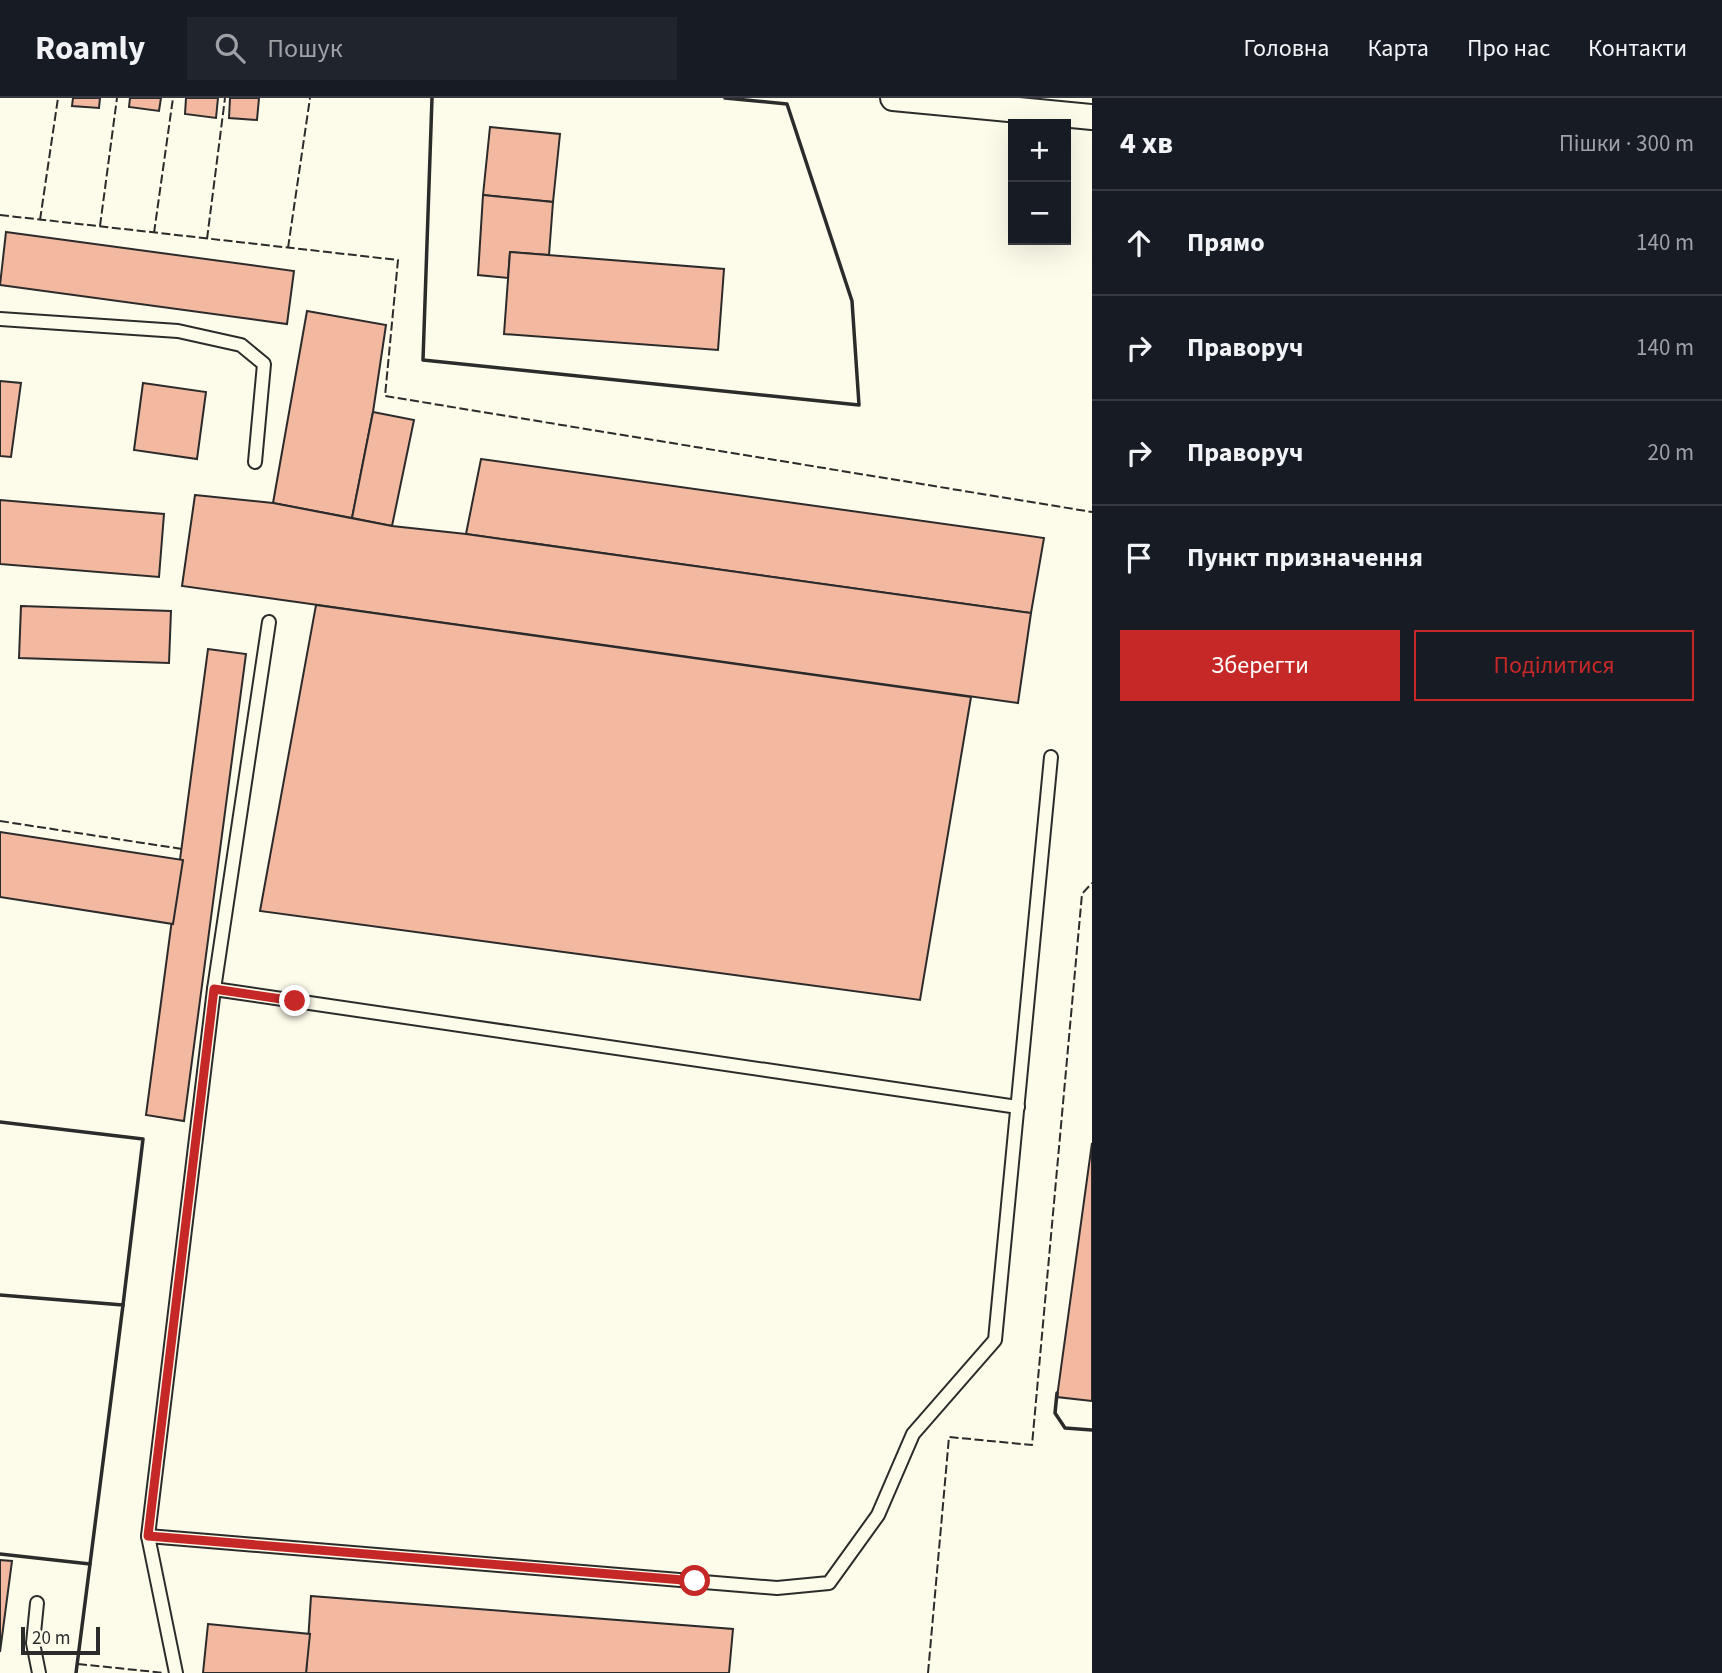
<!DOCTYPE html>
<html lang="uk">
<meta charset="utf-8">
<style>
:root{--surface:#171b24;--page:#20242c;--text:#f1f3f6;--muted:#9ea1a6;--line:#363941;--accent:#c62828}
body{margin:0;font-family:"Source Sans 3",sans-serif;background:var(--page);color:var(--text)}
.controls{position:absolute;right:21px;top:21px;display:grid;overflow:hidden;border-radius:0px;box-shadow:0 7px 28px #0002}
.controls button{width:63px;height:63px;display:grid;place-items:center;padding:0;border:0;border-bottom:2px solid var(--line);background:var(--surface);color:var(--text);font:35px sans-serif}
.scale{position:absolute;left:21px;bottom:18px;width:79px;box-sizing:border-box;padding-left:7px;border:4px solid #2b2b2b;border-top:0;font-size:19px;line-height:24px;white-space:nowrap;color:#2b2b2b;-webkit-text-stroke:5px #fdfbea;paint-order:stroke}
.stop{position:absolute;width:21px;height:21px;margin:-16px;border:5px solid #c62828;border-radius:50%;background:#fff}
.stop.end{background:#c62828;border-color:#fff;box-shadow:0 2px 7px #0008}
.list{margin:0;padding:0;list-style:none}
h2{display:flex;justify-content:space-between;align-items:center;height:91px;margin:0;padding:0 28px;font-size:30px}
h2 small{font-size:23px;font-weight:400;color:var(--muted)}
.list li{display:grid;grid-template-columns:46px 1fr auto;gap:21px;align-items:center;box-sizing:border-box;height:105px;padding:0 28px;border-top:2px solid var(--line)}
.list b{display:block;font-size:26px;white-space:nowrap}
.list em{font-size:23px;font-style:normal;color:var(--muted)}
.actions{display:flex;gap:14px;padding:21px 28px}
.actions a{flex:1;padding:16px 0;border:2px solid var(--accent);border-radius:0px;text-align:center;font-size:24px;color:var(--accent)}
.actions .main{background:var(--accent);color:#fff}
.icon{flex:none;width:38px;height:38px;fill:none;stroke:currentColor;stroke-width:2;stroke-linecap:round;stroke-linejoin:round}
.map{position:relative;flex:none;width:1092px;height:1575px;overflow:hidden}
header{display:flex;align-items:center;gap:42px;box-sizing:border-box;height:98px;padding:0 35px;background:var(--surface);border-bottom:2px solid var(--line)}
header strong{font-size:33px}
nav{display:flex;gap:38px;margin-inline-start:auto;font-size:24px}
.search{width:490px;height:63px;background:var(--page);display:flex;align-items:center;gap:18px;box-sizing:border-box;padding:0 24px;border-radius:0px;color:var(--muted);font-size:26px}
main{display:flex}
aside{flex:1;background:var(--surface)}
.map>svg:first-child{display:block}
.building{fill:#f2b8a0;stroke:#2b2b2b;stroke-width:2}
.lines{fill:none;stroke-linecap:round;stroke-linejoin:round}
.service-casing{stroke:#2b2b2b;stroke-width:16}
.minor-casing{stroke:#2b2b2b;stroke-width:28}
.service{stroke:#fdfbea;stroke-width:12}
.minor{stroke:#fdfbea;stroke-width:24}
.fence{stroke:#2b2b2b;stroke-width:2;stroke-dasharray:9 3.5;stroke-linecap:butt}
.wall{stroke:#2b2b2b;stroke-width:3.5}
.route{stroke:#c62828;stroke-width:9}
</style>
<header>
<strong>Roamly</strong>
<div class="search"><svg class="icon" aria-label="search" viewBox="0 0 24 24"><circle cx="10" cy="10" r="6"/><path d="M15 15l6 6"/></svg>Пошук</div>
<nav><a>Головна</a><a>Карта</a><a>Про нас</a><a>Контакти</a></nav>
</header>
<main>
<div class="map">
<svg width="1092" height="1575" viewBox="0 0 1092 1575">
<rect width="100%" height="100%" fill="#fdfbea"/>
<g class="building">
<polygon points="73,0 100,0 99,10 72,8"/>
<polygon points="130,0 161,0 159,13 129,9"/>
<polygon points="186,0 218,0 216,20 185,16"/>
<polygon points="230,0 259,0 257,22 229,20"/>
<polygon points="490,29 560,36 553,104 483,97"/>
<polygon points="483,97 553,104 549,157 510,154 508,180 478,177"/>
<polygon points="6,134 294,173 287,226 0,187"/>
<polygon points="510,154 724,171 718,252 504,236"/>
<polygon points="307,213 386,227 373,314 352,420 273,405"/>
<polygon points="0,283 21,285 11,359 0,358"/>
<polygon points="143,285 206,294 197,361 134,352"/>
<polygon points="373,314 414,322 392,428 352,420"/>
<polygon points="481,361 1044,440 1031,515 466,436"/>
<polygon points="195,397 273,405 392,428 466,436 1031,515 1018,605 182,488"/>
<polygon points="0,402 164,416 159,479 0,466"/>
<polygon points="316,507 971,599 920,902 260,813"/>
<polygon points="21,508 171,513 169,565 19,560"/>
<polygon points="208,551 246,556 184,1023 146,1017"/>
<polygon points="0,734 183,762 173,826 0,799"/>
<polygon points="1092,1045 1092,1303 1057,1299"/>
<polygon points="0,1462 12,1463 0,1554"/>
<polygon points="311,1498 733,1531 729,1575 306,1575"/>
<polygon points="208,1526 310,1536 306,1575 203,1575"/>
</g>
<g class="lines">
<defs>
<g id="service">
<polyline points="0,221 178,233 241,247 264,266 255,364"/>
<polyline points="214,891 1018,1009"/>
<polyline points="148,1438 777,1490 829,1485 878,1417 913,1336 995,1242 1051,659"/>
<polyline points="37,1505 33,1545 39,1575"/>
<polyline points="176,1575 148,1438 214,891 269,524"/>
</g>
<polyline id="minor" points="893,0 1092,19"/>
</defs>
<use href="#service" class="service-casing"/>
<use href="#minor" class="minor-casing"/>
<use href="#service" class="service"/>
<use href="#minor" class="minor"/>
<g class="fence">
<polyline points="0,117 398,162 385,298 1092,414"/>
<polyline points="40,122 58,0"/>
<polyline points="100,128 117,0"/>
<polyline points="154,135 173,0"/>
<polyline points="207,141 225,0"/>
<polyline points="288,150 310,0"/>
<polyline points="0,723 182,751"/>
<polyline points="78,1566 165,1575"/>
<polyline points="928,1575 949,1339 1032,1347 1082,796 1092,785"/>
</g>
<g class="wall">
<polyline points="432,0 423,262 859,307 852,203 787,6 725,0"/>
<polyline points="0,1024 143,1041 123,1207"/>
<polyline points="0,1197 123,1207 90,1466 0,1456"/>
<polyline points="1057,1295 1055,1315 1065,1330 1092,1332"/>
<polyline points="76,1575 90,1466"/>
</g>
</g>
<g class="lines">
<polyline class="route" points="295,903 214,891 148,1438 695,1483"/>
</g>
</svg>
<div class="controls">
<button>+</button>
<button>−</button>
</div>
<div class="scale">20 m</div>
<div class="stop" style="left:695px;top:1483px"></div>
<div class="stop end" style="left:295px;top:903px"></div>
</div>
<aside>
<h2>4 хв<small>Пішки · 300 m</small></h2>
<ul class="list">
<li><svg class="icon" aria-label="ahead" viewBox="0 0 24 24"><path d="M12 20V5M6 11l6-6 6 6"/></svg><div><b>Прямо</b></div><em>140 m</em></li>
<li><svg class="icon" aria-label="right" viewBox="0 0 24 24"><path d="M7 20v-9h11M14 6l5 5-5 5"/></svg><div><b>Праворуч</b></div><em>140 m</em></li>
<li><svg class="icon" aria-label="right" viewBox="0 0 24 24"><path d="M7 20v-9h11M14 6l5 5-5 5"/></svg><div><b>Праворуч</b></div><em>20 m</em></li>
<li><svg class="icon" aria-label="arrive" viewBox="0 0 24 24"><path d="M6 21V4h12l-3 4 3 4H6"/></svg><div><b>Пункт призначення</b></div></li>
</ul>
<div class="actions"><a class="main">Зберегти</a><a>Поділитися</a></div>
</aside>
</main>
